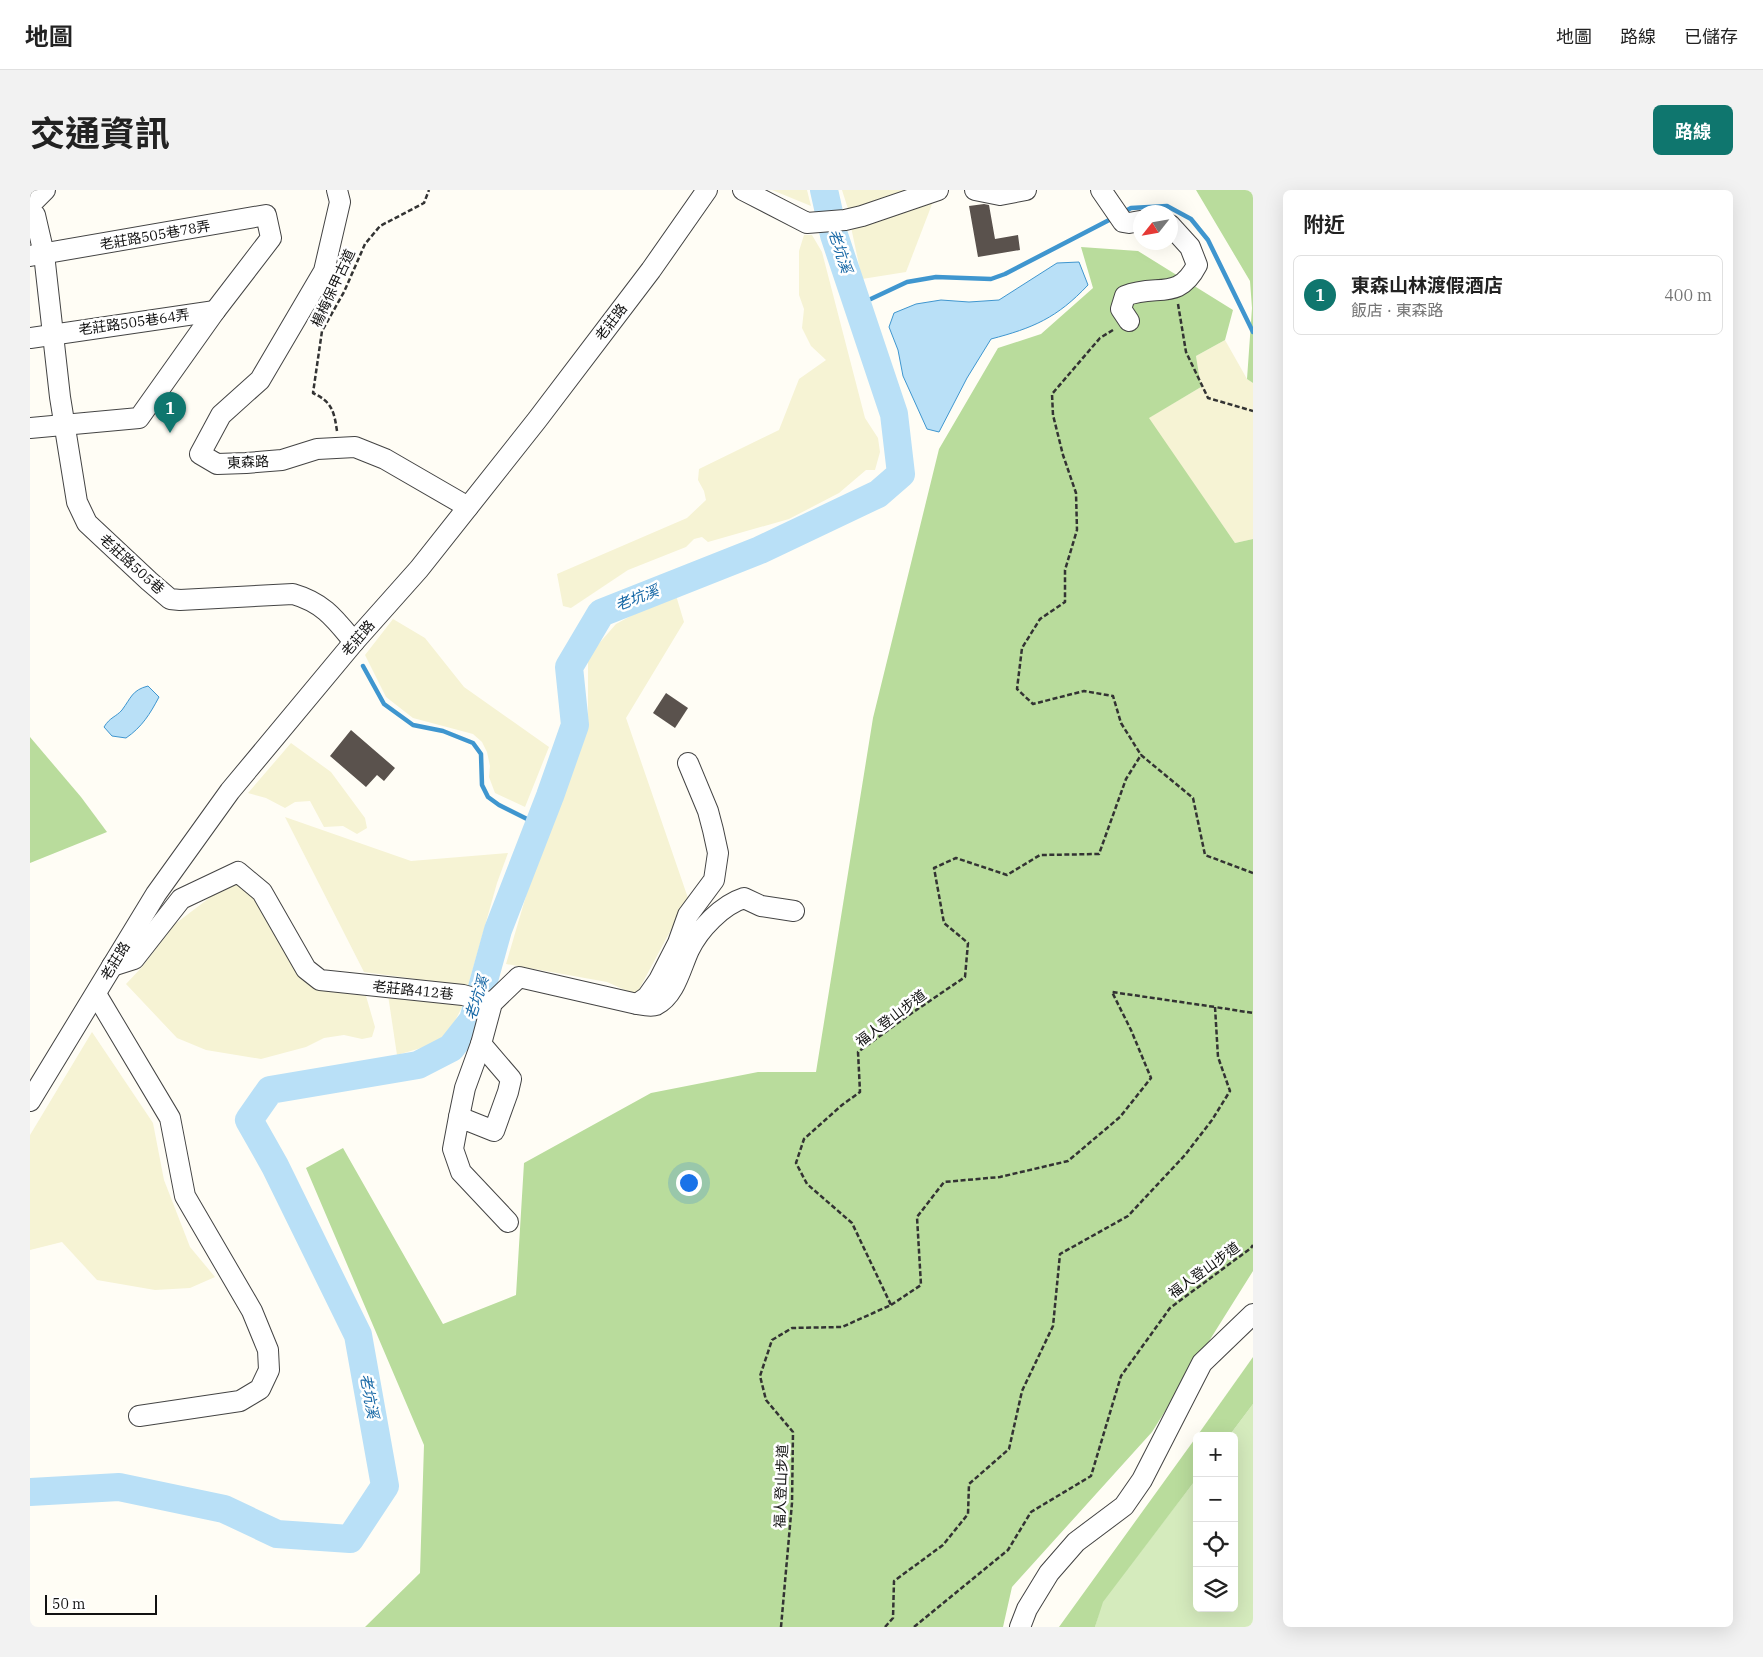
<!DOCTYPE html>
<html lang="zh-TW">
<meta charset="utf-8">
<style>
:root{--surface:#fff;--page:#f2f2f2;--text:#222;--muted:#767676;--line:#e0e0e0;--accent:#0f766e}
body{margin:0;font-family:"IBM Plex Serif","Noto Sans TC",serif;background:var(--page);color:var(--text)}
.controls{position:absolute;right:15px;bottom:15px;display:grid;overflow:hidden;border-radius:8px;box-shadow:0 5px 20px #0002}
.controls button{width:45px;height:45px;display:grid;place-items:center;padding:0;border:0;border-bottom:1px solid var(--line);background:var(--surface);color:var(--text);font:25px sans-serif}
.compass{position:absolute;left:1103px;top:15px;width:45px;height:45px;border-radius:50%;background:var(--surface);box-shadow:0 5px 20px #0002;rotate:239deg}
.scale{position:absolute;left:15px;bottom:12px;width:112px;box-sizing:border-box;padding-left:5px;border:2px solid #111;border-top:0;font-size:14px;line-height:18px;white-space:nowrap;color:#111;-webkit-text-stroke:4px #fff;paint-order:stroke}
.you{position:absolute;left:658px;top:992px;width:18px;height:18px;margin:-12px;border:4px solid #fff;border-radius:50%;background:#1a73e8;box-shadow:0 0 0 8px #1a73e833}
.badge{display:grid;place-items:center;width:32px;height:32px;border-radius:50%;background:var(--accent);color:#fff;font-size:16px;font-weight:700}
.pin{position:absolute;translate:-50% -41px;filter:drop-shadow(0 1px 2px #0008)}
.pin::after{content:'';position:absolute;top:26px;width:18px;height:15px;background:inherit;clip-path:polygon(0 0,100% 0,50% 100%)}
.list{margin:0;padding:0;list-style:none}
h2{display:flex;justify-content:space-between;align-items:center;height:65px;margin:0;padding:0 20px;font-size:21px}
h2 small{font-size:16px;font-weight:400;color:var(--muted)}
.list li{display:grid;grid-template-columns:32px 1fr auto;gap:15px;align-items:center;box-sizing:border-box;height:80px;margin:0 10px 10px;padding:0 10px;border:1px solid var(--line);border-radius:8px}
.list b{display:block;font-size:19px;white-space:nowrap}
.list p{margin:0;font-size:16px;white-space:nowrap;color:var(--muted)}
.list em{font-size:16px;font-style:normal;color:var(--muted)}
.icon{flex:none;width:28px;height:28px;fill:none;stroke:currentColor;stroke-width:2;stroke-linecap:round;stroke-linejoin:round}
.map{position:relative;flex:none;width:1223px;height:1437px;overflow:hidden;border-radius:8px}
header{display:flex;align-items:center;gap:30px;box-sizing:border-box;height:70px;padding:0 25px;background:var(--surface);border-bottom:1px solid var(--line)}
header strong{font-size:24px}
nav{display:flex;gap:28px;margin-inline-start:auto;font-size:18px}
.intro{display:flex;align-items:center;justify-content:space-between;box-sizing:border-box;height:120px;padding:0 30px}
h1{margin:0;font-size:35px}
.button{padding:12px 22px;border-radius:8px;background:var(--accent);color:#fff;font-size:18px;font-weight:700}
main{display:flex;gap:30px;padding:0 30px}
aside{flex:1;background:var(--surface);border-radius:8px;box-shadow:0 5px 20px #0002}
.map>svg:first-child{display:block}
.farmland{fill:#f6f3d4}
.green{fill:#d5ebbd}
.forest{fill:#b9dc9c}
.water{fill:#b9e0f7;stroke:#3f96cf}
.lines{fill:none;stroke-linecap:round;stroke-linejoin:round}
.stream{stroke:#3f96cf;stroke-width:4.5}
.river{stroke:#b9e0f7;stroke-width:28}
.building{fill:#5a524d}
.minor-casing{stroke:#444;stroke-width:22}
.path{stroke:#333;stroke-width:2.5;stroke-dasharray:5 2.5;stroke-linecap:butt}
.minor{stroke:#fff;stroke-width:20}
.labels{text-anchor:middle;stroke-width:5;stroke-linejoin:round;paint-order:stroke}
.street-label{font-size:14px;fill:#111;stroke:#fff}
.water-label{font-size:15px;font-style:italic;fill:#1768a6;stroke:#fff}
</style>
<header>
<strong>地圖</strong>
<nav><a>地圖</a><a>路線</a><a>已儲存</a></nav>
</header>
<div class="intro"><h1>交通資訊</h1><a class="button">路線</a></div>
<main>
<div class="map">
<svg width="1223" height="1437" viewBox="0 0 1223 1437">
<rect width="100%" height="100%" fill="#fffdf5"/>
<g class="farmland">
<polygon points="742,0 777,0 781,16"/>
<polygon points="812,0 880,0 819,22"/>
<polygon points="904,9 876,82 832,89 821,37"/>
<polygon points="774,45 782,45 792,62 835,228 848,248 850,262 845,280 836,280 809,303 759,329 678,352 672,347 664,349 656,357 598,380 541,418 533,416 527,384 657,328 676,310 674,301 668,290 669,279 749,240 769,189 796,170 781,156 772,138 774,119 769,105 769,61"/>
<polygon points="1195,150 1217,189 1223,193 1223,349 1205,353 1118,228 1171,197 1166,166"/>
<polygon points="645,402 654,432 596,528 658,708 606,805 577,792 476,774 508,665 549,562 558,524 558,466 586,434"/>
<polygon points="363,429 395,448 434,497 519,557 495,617 465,603 459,587 460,576 457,562 452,552 443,544 383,528 356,507 335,465"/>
<polygon points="261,553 301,582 335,628 337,638 327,644 313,636 294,637 280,611 265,612 255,618 236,608 218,603"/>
<polygon points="255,627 381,671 478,663 467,693 438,796 334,782"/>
<polygon points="199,693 207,693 225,704 264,776 275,792 284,798 336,806 345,837 342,847 332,849 314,845 294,848 276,857 231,869 176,860 147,848 96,794 112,777 145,734"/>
<polygon points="358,805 433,815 424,833 413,847 398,856 367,865"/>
<polygon points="62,842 123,933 134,990 160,1057 185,1087 160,1098 125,1100 67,1090 32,1052 0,1060 0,945"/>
</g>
<polygon class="green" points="1223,1214 1223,1437 1065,1437 1072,1412 1167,1288 1167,1418 1204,1418 1204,1246 1199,1246"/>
<g class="forest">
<polygon points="1166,0 1223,0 1223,193 1217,189 1222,118 1220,91"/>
<polygon points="1051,57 1108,61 1203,120 1195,150 1166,166 1171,197 1119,228 1205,353 1223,349 1223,1081 1122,1242 982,1397 973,1437 335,1437 390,1383 394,1255 276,978 313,958 413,1134 486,1105 494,973 621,903 728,882 786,882 843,528 909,259 968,158 1011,144 1063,98"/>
<polygon points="0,547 51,607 77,642 0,673"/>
<polygon points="1223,1167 1223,1214 1199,1246 1167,1246"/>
<polygon points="1167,1246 1167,1288 1073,1412 1065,1437 1029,1437"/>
</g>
<g class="water">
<path d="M 1049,72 L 1058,95 C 1027,128 1003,138 961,149 L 937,188 L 909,242 L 897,239 L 873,186 L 868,160 L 859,137 L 864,123 L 886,114 L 911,110 L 939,112 L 969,110 L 1027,73 Z"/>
<path d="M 118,496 L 129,507 C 120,524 112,537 96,548 L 82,546 L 74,537 C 80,527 86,527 92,520 C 101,508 102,500 118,496 Z"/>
</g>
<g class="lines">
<g class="stream">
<polyline points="1092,23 1101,18 1137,16 1161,29 1178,50 1223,142"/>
<polyline points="828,115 877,92 906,87 961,89 975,84 1083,28"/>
<polyline points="333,476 354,514 383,535 413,541 443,553 451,564 452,595 458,607 469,615 509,635"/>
</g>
<polyline class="river" points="0,1302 89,1297 194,1319 247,1344 320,1349 355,1296 328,1145 245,976 219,930 240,900 388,875 421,858 443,830 468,740 520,606 545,535 539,477 571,423 730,360 848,304 871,284 864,224 804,45 794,0"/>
</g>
<g class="building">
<polygon points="954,14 959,15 965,49 988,45 990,60 948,67 939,16"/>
<polygon points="636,503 658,518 645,538 623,523"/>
<polygon points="321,540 365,578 354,591 347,585 336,597 300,566"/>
</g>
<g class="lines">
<defs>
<g id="minor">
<polyline points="307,0 310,12 294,81 230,190 191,225 170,264 187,274 216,273 252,270 287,259 325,257 355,269 438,317"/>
<polyline points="713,0 777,33 815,30 832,26 908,0"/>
<polyline points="945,0 970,5 996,0"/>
<polyline points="1071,0 1093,32 1099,33 1110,31"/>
<polyline points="4,11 15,0"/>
<path d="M 5,25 L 14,64 L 30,207 L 47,312 L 57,333 L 119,391 L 140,409 L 150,410 L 263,404 C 294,413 305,429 324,452"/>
<polyline points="0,66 236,25 241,48 185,121 109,228 0,238"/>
<path d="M 1099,131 L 1091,119 L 1095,106 C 1127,93 1148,112 1167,75 L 1160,57 L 1140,35"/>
<polyline points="0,148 185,121"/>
<polyline points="82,776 104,769 151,709 208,682 232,702 276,779 290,790 433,805 462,813"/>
<polyline points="66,804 140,928 155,1006 222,1121 238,1160 239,1180 230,1199 210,1211 109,1226"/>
<polyline points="607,814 617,807 629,790 648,753 658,725 684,690 688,663 683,640 678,621 658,573"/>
<polyline points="0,911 126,704 200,601 324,452 389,379 507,230 621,80 677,0"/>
<polyline points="429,927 435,898 451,854"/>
<path d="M 478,1032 L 431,982 L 423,959 L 429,927 L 464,941 L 478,902 L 481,889 L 451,854 L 462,813 L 489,787 L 607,814 C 613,815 621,817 626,815 C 645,806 651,777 659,760 C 669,739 692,715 714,708 L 731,716 L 764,721"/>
<polyline points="990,1437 997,1419 1019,1383 1046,1352 1094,1316 1112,1290 1172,1173 1223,1124"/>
</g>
</defs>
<use href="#minor" class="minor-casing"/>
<g class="path">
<polyline points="1148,114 1156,162 1178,208 1223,221"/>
<polyline points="1083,140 1070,148 1022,204 1023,225 1033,265 1046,303 1047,340 1035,380 1035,412 1010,429 992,458 987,499 1003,514 1054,501 1083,506 1091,533 1111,565"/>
<path d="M 307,241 C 304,221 302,212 283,203 L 292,141 L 314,102 L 335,54 L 350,36 L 394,13 L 399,0"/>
<polyline points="861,1115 891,1095 887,1027 914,992 970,987 1038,971 1090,927 1121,888 1101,840 1082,802 1185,817"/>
<polyline points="751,1437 762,1313 763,1242 736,1210 730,1186 742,1150 762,1138 812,1137 861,1115 822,1033 777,994 766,973 774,949 812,915 830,902 828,862 876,827 935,787 938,753 914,733 904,678 926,668 977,685 1010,665 1069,664 1096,589 1111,565 1163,608 1175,665 1223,683"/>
<polyline points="855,1437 863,1428 864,1391 913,1355 938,1324 939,1294 979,1259 992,1201 1023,1136 1030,1064 1098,1026 1155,965 1182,930 1200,901 1188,867 1185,817 1223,823"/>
<polyline points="884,1437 978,1360 1001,1322 1061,1286 1091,1186 1140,1118 1221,1058 1223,1055"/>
</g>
<use href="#minor" class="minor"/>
</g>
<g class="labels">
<g class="street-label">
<text transform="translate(125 45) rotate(-10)" y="5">老莊路505巷78弄</text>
<text transform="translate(303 98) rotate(-65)" y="5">楊梅保甲古道</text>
<text transform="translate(104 132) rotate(-8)" y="5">老莊路505巷64弄</text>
<text transform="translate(581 132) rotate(-53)" y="5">老莊路</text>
<text transform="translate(218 272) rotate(-3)" y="5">東森路</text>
<text transform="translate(102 374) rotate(42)" y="5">老莊路505巷</text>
<text transform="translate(328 448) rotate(-49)" y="5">老莊路</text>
<text transform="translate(85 771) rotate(-59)" y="5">老莊路</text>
<text transform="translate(383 800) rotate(6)" y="5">老莊路412巷</text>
<text transform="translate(861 828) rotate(-37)" y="5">福人登山步道</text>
<text transform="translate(1174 1080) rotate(-36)" y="5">福人登山步道</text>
<text transform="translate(751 1296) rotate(-88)" y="5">福人登山步道</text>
</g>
<g class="water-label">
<text transform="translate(810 61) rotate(72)" y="5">老坑溪</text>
<text transform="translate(607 408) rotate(-21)" y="5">老坑溪</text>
<text transform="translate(447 808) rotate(-72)" y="5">老坑溪</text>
<text transform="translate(339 1206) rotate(80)" y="5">老坑溪</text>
</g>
</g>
</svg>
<div class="controls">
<button>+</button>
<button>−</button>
<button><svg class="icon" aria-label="locate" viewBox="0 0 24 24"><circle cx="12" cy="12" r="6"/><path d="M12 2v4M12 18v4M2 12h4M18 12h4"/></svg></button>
<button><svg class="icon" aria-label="layers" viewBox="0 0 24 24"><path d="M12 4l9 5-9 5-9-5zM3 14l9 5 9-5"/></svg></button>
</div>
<svg class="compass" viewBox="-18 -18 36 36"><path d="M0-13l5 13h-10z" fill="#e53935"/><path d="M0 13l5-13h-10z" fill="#767676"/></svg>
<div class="scale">50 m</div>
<div class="you"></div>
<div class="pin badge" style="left:140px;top:243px">1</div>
</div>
<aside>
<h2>附近<small></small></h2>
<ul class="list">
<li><span class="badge">1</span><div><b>東森山林渡假酒店</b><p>飯店 · 東森路</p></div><em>400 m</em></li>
</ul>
</aside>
</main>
